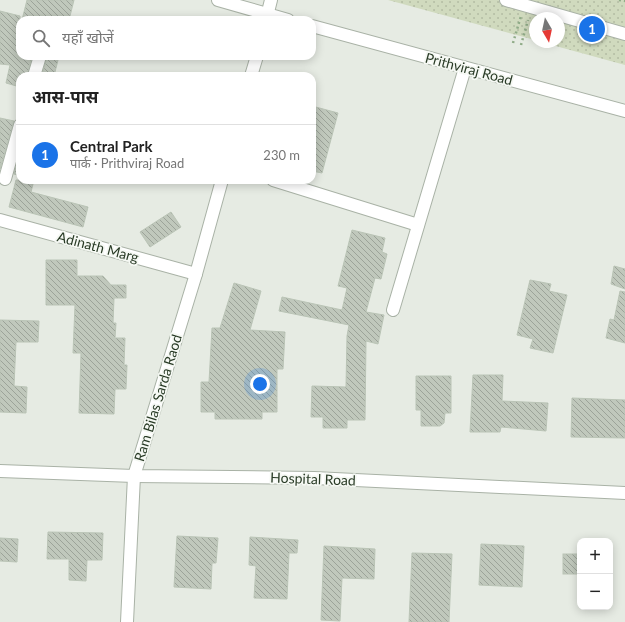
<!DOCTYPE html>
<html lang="hi">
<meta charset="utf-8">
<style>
:root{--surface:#fff;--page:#f2f2f2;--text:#222;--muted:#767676;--line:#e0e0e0;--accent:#1a73e8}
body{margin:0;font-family:Lato,"Noto Sans Devanagari",sans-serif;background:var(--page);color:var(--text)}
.controls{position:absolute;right:12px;bottom:12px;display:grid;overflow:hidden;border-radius:8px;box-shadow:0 2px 10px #0003}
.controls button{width:36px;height:36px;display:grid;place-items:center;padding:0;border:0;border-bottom:1px solid var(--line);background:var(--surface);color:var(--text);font:20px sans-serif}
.compass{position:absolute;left:529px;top:12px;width:36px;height:36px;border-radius:50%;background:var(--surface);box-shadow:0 2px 10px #0003;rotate:171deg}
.you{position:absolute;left:260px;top:384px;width:14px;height:14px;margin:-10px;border:3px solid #fff;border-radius:50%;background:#1a73e8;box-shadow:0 0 0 6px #1a73e833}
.badge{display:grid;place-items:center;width:26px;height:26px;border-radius:50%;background:var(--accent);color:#fff;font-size:13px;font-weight:700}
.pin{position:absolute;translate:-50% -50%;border:2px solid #fff;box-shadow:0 1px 4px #0006}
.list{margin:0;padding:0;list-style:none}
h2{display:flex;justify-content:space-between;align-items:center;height:52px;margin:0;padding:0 16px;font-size:17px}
h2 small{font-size:13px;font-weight:400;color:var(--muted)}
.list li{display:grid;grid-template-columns:26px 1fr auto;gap:12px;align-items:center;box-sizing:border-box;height:60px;padding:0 16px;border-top:1px solid var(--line)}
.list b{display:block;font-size:15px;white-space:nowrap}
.list p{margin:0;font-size:13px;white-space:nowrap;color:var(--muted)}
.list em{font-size:13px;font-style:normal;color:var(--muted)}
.icon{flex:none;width:22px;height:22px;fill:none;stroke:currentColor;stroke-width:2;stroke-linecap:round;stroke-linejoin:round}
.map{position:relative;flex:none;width:625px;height:622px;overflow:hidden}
.search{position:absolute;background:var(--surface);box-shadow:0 2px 10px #0003;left:16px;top:16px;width:300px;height:44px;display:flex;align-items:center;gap:10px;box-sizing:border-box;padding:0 14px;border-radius:12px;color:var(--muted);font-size:15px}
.panel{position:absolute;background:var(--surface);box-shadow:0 2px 10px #0003;left:16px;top:72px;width:300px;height:112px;border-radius:12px}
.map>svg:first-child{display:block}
.green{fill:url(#green-dots)}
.building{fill:url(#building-back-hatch);stroke:#bac4b6}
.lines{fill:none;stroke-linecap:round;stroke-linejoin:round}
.minor-casing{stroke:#a9b2a6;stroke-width:14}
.path{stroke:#8fab87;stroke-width:2.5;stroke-dasharray:2 3;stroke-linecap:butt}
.minor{stroke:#fff;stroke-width:12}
.labels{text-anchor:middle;stroke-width:3.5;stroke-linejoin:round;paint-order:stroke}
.street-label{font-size:14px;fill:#283a25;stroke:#f5f8f3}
</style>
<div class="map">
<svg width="625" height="622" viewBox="0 0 625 622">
<defs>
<pattern id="green-dots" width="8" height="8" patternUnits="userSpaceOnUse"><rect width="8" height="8" fill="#d0dabe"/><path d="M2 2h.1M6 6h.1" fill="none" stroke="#b3bca3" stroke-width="1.8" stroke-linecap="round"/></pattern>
<pattern id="building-back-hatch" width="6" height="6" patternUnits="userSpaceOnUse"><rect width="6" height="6" fill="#c0c8bc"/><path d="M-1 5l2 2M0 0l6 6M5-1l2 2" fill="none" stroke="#9ca399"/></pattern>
</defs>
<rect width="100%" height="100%" fill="#e6ebe3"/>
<polygon class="green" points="388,0 625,0 625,65 541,42 559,42 559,18 535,18 535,40"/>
<g class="building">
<polygon points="27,0 74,0 69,20 22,20"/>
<polygon points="0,11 20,16 20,56 32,56 27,76 20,76 20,87 6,83 10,65 0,64"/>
<polygon points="47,56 59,56 54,76 42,76"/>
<polygon points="312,106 338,113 322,173 312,171"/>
<polygon points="0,118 14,121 0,169"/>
<polygon points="20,153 20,176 14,174"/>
<polygon points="16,180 34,180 31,192 88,207 83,227 9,207"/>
<polygon points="171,212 181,227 150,247 140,232"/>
<polygon points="352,230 385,238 382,252 387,254 381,279 375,278 366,312 384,315 378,344 366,341 365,420 347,420 347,428 323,428 323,417 311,417 312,386 346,387 347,336 349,325 279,311 282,297 342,310 347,288 338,286"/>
<polygon points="46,260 77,260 77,276 103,276 111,285 126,285 126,298 114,298 113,323 116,323 115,338 125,338 124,365 127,365 126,389 115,389 114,414 79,413 81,353 73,353 75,305 46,305"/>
<polygon points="614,266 625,269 625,289 611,284"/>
<polygon points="530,280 551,284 549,291 567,295 553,353 530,348 533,339 517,335"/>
<polygon points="234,283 261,291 250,330 285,332 283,369 277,369 277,412 262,412 262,419 215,419 215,412 201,412 201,382 209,382 212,328 220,328"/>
<polygon points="620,291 625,292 625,343 606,338 610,319 614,320"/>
<polygon points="0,320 39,321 38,342 16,342 14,386 27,387 26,413 0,412"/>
<polygon points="473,375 503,375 502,401 548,403 546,431 501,427 500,432 470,432"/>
<polygon points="416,376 451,376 451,413 445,413 444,423 440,426 421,426 421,410 416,410"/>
<polygon points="572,398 625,400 625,438 571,437"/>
<polygon points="48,532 103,533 102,560 87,560 86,581 69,580 69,559 47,559"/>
<polygon points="177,536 218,538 216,563 212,563 211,589 174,587"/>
<polygon points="250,537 298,540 297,553 289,553 287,599 254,598 256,566 249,565"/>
<polygon points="0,538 18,539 17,562 0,561"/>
<polygon points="481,544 524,546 522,587 479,585"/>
<polygon points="324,546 375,549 374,579 342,578 340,621 321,620"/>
<polygon points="412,553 452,554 449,622 409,622"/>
<rect x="563" y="554" width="17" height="20"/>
</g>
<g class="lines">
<defs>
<g id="minor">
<polyline points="218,0 288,20"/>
<polyline points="506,0 625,34"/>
<polyline points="266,20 271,0"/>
<polyline points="312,26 625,111"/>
<polyline points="34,76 40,56"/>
<polyline points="251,76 257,56"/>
<polyline points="5,179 20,125"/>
<polyline points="273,180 418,225"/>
<polyline points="0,220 196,274"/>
<polyline points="393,310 465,68"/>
<polyline points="0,471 134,476 314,478 625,493"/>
<polyline points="127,622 134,476 196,274 222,180"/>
</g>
</defs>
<use href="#minor" class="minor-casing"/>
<g class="path">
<polyline points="619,0 625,1"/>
<polyline points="513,43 521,16"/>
<polyline points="521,45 528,20"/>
</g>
<use href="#minor" class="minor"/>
</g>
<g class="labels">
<g class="street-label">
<text transform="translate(469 69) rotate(15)" y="5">Prithviraj Road</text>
<text transform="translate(98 247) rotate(15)" y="5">Adinath Marg</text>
<text transform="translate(158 398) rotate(-73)" y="5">Ram Bilas Sarda Raod</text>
<text transform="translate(313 479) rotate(2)" y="5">Hospital Road</text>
</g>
</g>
</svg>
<div class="controls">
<button>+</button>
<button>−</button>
</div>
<svg class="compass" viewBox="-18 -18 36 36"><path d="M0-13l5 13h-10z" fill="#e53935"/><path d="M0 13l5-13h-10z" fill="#767676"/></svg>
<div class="you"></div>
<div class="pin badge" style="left:592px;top:29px">1</div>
<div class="search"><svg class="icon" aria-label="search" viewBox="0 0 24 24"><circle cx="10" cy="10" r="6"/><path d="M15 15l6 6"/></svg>यहाँ खोजें</div>
<section class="panel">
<h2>आस-पास<small></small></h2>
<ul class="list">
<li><span class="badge">1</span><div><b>Central Park</b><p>पार्क · Prithviraj Road</p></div><em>230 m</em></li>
</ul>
</section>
</div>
